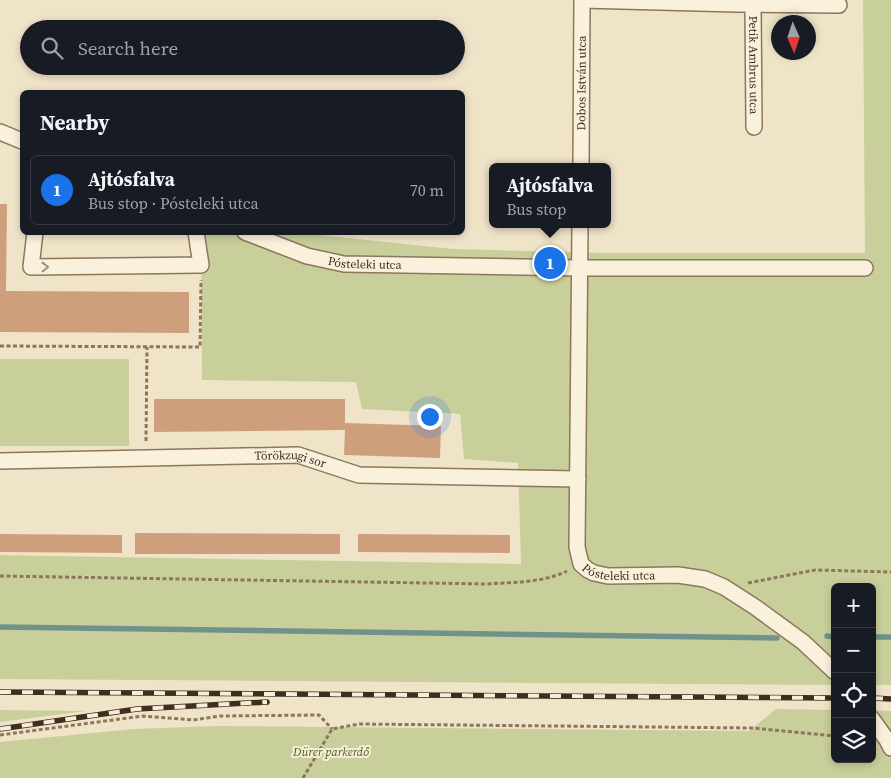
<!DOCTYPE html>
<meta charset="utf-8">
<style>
:root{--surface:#171b24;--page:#20242c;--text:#f1f3f6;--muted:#9ea1a6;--line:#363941;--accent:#1a73e8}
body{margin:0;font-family:"Source Serif 4",serif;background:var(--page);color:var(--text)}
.controls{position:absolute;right:15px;bottom:15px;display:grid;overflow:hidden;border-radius:8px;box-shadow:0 2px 8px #0003}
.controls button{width:45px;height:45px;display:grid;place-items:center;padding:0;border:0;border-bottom:1px solid var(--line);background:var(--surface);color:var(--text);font:25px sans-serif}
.compass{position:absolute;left:771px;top:15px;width:45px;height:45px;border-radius:50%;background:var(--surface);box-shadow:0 2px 8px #0003;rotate:177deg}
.you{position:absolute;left:429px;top:416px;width:18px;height:18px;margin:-12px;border:4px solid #fff;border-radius:50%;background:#1a73e8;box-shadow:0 0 0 8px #1a73e833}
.badge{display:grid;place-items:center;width:32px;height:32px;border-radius:50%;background:var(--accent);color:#fff;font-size:16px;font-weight:700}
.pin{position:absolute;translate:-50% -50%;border:2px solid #fff;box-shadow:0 1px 5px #0006}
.popup{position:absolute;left:489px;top:163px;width:122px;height:65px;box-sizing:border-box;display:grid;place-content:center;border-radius:8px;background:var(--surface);filter:drop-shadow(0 1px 4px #0005);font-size:16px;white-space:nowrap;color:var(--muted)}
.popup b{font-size:19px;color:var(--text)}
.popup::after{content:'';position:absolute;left:50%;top:100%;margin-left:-10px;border:10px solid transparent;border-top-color:var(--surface)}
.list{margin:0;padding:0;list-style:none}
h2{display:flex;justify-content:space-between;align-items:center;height:65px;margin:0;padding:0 20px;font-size:21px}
h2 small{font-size:16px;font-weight:400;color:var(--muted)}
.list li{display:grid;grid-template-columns:32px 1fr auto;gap:15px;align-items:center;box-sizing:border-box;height:70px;margin:0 10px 10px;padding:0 10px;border:1px solid var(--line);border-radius:8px}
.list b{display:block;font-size:19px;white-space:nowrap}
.list p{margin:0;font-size:16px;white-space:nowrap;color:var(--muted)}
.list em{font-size:16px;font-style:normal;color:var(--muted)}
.icon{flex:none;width:28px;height:28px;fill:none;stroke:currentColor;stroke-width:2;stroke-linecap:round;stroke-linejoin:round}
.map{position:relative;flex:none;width:891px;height:778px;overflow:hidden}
.search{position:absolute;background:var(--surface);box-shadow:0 2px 8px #0003;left:20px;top:20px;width:445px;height:55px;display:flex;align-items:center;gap:12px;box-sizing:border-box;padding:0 18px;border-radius:28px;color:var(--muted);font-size:19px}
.panel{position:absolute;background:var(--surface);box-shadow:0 2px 8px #0003;left:20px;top:90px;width:445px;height:145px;border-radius:8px}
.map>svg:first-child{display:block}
.green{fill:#c9cf9b}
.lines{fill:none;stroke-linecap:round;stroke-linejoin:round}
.stream{stroke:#6f938a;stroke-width:5.5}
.building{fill:#cf9f7d}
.minor-casing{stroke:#8d765c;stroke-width:18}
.path{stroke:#8d765c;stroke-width:3;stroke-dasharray:4 2.5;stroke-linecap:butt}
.minor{stroke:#faf1dc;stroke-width:15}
.rail-casing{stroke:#3d2e20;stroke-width:5.5}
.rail{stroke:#f7eed8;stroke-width:4;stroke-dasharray:11;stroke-linecap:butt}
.oneway{stroke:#9c907e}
.labels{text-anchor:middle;stroke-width:4;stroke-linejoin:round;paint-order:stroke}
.street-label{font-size:12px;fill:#3d2e20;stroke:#f7eed8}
.park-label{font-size:12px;font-style:italic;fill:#4d5a26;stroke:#f7eed8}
</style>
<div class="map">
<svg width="891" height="778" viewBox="0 0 891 778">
<rect width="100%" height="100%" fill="#f0e4c8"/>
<g class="green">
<polygon points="863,0 891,0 891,685 872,685 872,587 835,587 835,685 0,679 0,555 521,564 518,463 464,459 460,414 362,409 356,382 202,380 201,233 306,233 309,234 453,249 608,253 865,253"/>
<rect x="0" y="359" width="129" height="87"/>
<polygon points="776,709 835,710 835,759 872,759 872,710 891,711 891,778 0,778 0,742 134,729 218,726 749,731"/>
<polygon points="0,710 86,711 0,722"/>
</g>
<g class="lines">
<g class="stream">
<polyline points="0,627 777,638"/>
<polyline points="827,636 835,637"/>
<polyline points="872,637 891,637"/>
</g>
</g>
<g class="building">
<polygon points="0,204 7,204 6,291 189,292 189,333 0,332"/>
<polygon points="154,399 345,399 345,423 441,426 440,458 344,455 345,430 154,432"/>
<polygon points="135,533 340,534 340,554 135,554"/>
<polygon points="0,534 122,535 122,553 0,552"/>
<polygon points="358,534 510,535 510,553 358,552"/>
</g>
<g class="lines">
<defs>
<g id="minor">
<polyline points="582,0 737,4 839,5"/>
<path id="s1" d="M 753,4 L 754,127"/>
<polyline points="0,132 22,141"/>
<path id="s2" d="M 581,167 L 582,0"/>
<path id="s3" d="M 580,224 L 577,547 L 581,564 L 588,570 L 594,573 L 608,576 L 678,575 L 705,579 L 724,587 L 755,607 L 803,642 L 835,672"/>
<polyline points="35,232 31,267 201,265 196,232"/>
<path id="s4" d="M 245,232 L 307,256 L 344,264 L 580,268 L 865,268"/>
<path id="s5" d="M 0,461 L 298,455 L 359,475 L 578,479"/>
<polyline points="872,719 887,740 891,748"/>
</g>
</defs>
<use href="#minor" class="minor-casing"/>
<g class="path">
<polyline points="0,346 200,347 201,280"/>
<polyline points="146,441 147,347"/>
<path d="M 0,576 L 487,584 C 514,582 542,583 567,571"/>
<polyline points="748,583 815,570 891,572"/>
<polyline points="0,735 143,716 193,720 220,716 319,715 332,729"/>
<polyline points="303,778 332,729 359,724 752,728 835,736"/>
</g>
<use href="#minor" class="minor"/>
<defs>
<g id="rail">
<polyline points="0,692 835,698"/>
<polyline points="872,698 891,699"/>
<polyline points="0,729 137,709 267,702"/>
</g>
</defs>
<use href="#rail" class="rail-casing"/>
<use href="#rail" class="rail"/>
</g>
<defs><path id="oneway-chevron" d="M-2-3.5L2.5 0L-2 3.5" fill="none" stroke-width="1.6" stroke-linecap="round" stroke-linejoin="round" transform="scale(1.25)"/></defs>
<use class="oneway" href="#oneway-chevron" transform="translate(45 267) rotate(-1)"/>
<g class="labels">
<g class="street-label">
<text dy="4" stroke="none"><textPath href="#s1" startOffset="61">Petik Ambrus utca</textPath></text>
<text dy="4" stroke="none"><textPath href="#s2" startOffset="84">Dobos István utca</textPath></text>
<text dy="4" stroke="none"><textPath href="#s4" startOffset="125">Pósteleki utca</textPath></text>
<text dy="4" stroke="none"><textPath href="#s5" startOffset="291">Törökzugi sor</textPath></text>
<text dy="4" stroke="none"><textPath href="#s3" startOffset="381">Pósteleki utca</textPath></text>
</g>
<g class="park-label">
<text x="331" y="756">Dürer parkerdő</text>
</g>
</g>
</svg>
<div class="controls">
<button>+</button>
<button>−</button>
<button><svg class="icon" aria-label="locate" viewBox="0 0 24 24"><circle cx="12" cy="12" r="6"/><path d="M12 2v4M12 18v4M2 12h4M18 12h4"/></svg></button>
<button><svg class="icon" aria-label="layers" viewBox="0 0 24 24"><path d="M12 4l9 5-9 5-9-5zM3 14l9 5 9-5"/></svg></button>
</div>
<svg class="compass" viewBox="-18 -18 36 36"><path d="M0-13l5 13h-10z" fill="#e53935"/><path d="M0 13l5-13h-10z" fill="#9ea1a6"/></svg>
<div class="you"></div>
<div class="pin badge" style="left:550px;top:263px">1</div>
<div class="popup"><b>Ajtósfalva</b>Bus stop</div>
<div class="search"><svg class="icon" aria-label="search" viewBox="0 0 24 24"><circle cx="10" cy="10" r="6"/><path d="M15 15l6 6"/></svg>Search here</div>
<section class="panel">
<h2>Nearby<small></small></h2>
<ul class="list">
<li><span class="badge">1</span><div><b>Ajtósfalva</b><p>Bus stop · Pósteleki utca</p></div><em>70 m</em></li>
</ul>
</section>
</div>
